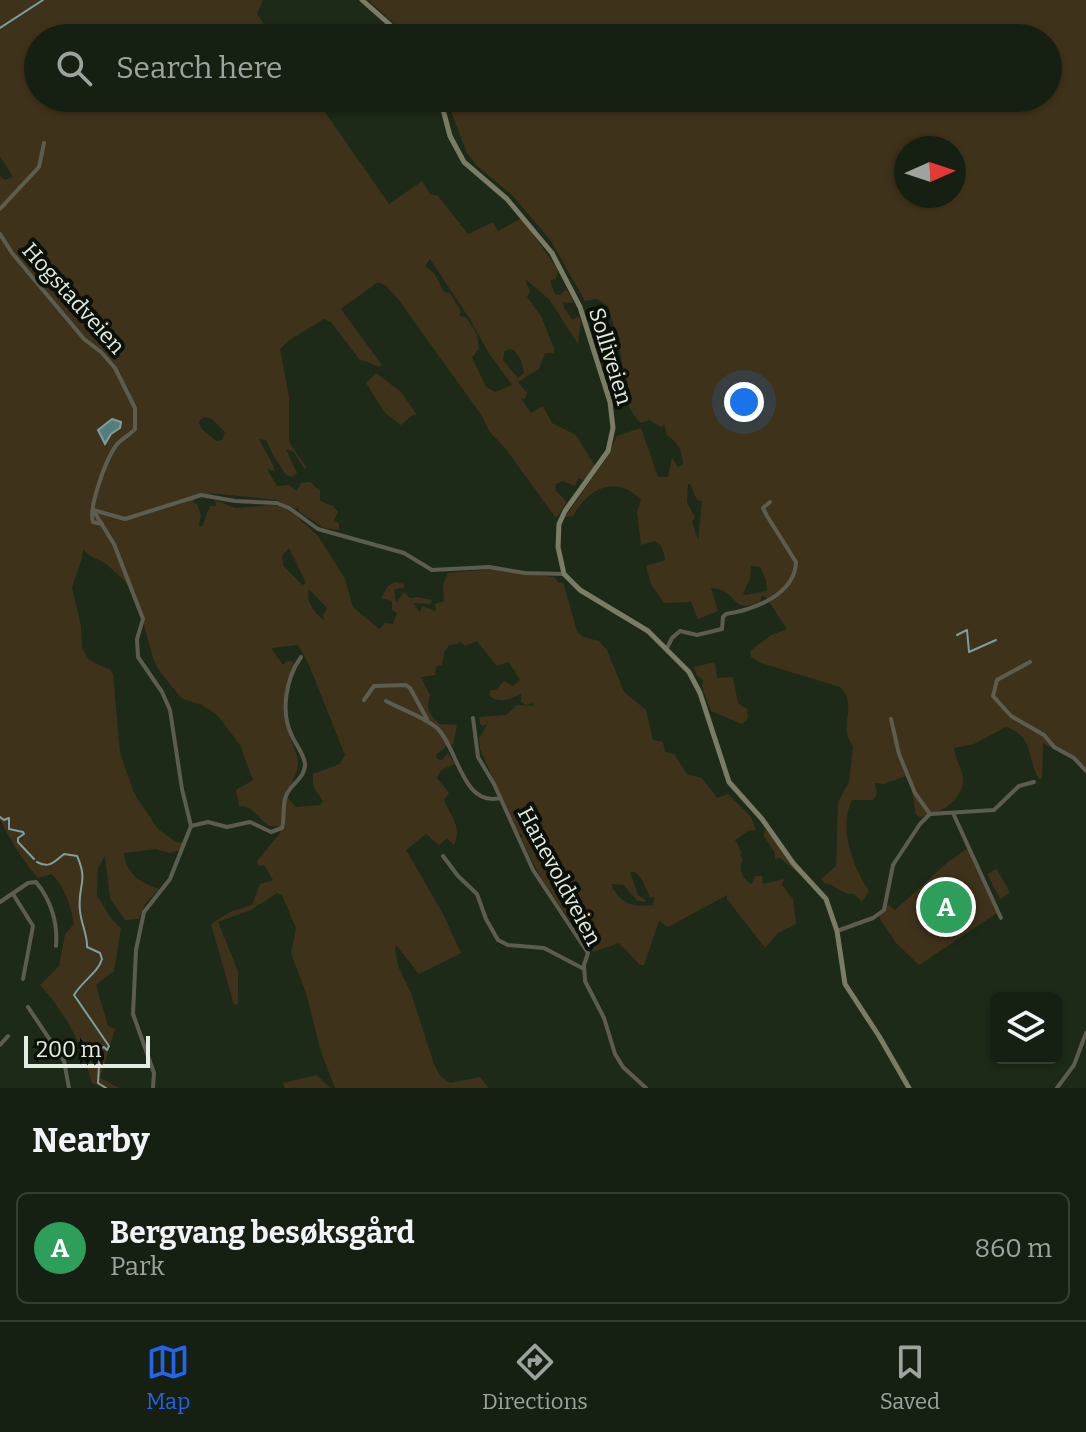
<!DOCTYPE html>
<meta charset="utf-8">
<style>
:root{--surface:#162012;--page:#232d20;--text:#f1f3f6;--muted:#9ea39f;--line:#353e32;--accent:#2563eb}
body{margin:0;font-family:Bitter,serif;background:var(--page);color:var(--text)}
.controls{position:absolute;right:24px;bottom:24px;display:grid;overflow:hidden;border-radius:12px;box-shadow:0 2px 6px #0004}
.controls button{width:72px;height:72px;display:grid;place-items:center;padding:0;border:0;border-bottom:2px solid var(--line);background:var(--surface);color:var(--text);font:40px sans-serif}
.compass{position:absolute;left:894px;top:136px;width:72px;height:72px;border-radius:50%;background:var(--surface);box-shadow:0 2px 6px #0004;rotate:87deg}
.scale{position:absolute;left:24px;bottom:20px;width:126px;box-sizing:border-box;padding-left:8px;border:4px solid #e4ede1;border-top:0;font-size:22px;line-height:28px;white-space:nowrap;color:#e4ede1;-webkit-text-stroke:6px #0b1109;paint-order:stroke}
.you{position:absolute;left:744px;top:402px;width:28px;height:28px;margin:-20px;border:6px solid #fff;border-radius:50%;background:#1a73e8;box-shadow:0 0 0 12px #1a73e833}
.badge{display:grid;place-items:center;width:52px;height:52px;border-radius:50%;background:var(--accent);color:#fff;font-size:26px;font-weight:700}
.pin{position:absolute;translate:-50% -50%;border:4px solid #fff;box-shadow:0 2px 8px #0006}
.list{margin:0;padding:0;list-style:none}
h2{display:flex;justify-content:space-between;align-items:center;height:104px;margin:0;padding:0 32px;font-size:34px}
h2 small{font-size:26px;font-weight:400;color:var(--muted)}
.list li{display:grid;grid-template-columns:52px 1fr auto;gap:24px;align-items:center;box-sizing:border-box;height:112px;margin:0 16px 16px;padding:0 16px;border:2px solid var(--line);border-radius:12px}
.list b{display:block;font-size:30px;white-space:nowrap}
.list p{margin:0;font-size:26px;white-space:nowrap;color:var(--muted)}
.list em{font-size:26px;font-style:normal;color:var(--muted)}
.icon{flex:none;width:44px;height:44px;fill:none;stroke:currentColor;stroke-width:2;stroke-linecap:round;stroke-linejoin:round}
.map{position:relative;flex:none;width:1086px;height:1088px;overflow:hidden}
.search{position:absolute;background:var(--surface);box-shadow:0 2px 6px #0004;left:24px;right:24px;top:24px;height:88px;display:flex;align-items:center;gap:20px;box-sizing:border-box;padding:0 28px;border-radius:44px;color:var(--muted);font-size:30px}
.sheet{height:232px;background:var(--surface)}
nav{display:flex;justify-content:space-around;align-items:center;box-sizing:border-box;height:112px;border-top:2px solid var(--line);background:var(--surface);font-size:22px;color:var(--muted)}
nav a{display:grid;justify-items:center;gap:4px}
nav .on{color:var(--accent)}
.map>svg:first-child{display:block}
.green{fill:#3f321b;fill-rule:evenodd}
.water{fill:#537e7d;stroke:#7e9f9b;stroke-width:2}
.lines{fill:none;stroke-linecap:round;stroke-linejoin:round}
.stream{stroke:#7e9f9b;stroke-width:2}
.street{stroke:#5c5d4f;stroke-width:4}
.secondary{stroke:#7b7c65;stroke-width:5}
.labels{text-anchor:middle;stroke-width:8;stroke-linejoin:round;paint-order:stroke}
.street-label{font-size:22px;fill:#e4ede1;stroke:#0b1109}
</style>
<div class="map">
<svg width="1086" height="1088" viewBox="0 0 1086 1088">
<rect width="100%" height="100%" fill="#1d2a18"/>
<g class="green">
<path d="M 0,0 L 263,0 L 257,14 L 274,38 L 38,38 L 38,98 L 315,98 L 389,204 L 422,181 L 430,194 L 438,196 L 468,234 L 493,222 L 498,231 L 522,218 L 558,270 L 556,278 L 550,281 L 555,294 L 560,295 L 566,289 L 573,300 L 572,303 L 563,302 L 564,308 L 572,319 L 579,317 L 581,321 L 578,344 L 549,299 L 525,279 L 530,292 L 527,297 L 541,316 L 554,348 L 554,353 L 545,353 L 539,369 L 518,382 L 527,393 L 525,399 L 521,398 L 531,413 L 543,406 L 552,423 L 576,435 L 595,466 L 584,480 L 578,478 L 575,486 L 563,481 L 556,484 L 555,490 L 567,502 L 556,518 L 506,449 L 489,431 L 482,416 L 398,299 L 386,286 L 378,282 L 341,309 L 382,365 L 380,367 L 359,359 L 331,322 L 324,319 L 288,341 L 280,349 L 289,397 L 289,442 L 306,467 L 305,470 L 294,452 L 286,449 L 297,473 L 292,477 L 286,475 L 273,455 L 266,440 L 259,439 L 274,467 L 274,471 L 267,469 L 277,486 L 289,485 L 297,491 L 301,483 L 310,482 L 320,491 L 320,501 L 333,506 L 338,512 L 334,520 L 339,523 L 339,530 L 324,528 L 298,511 L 299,507 L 295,509 L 277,500 L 219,494 L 198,494 L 171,502 L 208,497 L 194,500 L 193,503 L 197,504 L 201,515 L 199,525 L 202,527 L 210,506 L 216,506 L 215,500 L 235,508 L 275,505 L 285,508 L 295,515 L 318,536 L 345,579 L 353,607 L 379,629 L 385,623 L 393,624 L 397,613 L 392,610 L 392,601 L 381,598 L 388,586 L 395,582 L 404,584 L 404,588 L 394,589 L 396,603 L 404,592 L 410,598 L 417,597 L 432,600 L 430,604 L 413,603 L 420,612 L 422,606 L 436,611 L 435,604 L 444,601 L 443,584 L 448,573 L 493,569 L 554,577 L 559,583 L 563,582 L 577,631 L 583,637 L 599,641 L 607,650 L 624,692 L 646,710 L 653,740 L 663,742 L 665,752 L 674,754 L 687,774 L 702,778 L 717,798 L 728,794 L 751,817 L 756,830 L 748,831 L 735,840 L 742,853 L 740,855 L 743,860 C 737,869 743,880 752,884 L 755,876 L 762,876 L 763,884 L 784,879 L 782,885 L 793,899 L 796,924 L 778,933 L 765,948 L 727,899 L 727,895 L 668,927 L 659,921 L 644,965 L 640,965 L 619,943 L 593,952 L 543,883 L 521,838 L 523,836 L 517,832 L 480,749 L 479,738 L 488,723 L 483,726 L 480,724 L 479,717 L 506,715 L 517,705 L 533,706 L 533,703 L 526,705 L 521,702 L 521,694 C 511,699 499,704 490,696 L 490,690 L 496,690 L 504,681 L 513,686 L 520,680 L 509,662 L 497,666 L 477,641 L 465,646 L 460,642 L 458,644 L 449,645 L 444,653 L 442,665 L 436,667 L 435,675 L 421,677 L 430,695 C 426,708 428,714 440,724 L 457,725 L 453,745 L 444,741 L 447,746 L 436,755 L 437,759 L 442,760 L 448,753 L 455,764 L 441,770 L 437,778 L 449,793 L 444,800 C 451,817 462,826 454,845 L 447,838 L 439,845 L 426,834 L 406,850 L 443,914 L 461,953 L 419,974 L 396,945 L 395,949 L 398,966 L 411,993 L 434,1064 L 440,1076 L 450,1083 L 480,1077 L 489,1088 L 335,1088 L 321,1052 L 306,993 L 291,953 L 296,928 L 282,895 L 277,893 L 251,910 L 218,922 L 238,971 L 238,1004 L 234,1005 L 211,924 L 230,912 L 252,905 L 260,884 L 273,880 L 265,866 L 258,865 L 257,861 L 280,833 L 282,827 L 269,826 C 258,818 254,806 239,806 L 236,790 L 253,780 L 240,745 L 218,716 L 202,705 L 181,698 L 158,669 L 153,658 L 142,618 L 126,582 L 105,563 L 90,556 L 83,549 L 82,558 L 72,587 L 81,626 L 82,648 L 89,660 L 110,670 L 113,674 L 120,753 L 134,793 L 158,829 L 176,842 L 184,843 L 181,850 L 169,853 L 156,849 L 124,853 C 126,874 141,883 159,889 L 145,904 L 139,919 L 125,920 L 110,898 L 105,856 L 98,868 L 97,896 C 106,908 109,919 121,928 L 114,971 L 96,985 L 108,1026 L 115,1029 L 100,1078 L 119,1088 L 104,1088 L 92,1083 C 80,1042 69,1017 40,985 L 59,966 L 65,934 L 74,924 C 70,904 66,889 52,874 L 38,878 C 23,861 11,841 0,820 L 0,175 L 4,180 L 13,177 L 0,156 ZM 430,259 L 471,321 L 488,352 L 512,385 L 495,392 L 486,387 L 472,357 L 479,349 L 477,334 L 466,317 L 459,316 L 461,311 L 450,293 L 444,292 L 434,273 L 425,266 ZM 509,349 L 514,350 L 521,360 L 524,373 L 518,378 L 503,360 L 504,352 ZM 204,417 L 212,419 L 225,432 L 222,440 L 216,441 L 202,429 L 198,422 ZM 289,548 L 306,583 L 302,585 L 283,565 L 282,556 ZM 309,589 L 327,608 L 323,615 L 324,620 C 315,613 305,602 309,589 ZM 298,645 L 309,665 L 345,755 L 340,764 L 313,774 L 313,786 L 323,801 L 320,805 L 296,807 L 285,795 C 309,755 294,761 286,722 C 283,703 290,683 294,664 L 292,661 L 287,661 L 283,665 L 271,648 ZM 630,872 L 635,872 L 642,879 L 650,898 L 655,897 L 653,905 C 632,908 619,903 611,884 L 624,885 L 637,901 L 645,902 L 646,900 L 638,895 Z"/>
<path d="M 368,0 L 1086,0 L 1086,773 L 1078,761 L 1043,743 L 1042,779 L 1039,779 C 1026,758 1035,737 1006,727 L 974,744 L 954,748 C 955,759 963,769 963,780 C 963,801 938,815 919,817 L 916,814 L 909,775 L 884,784 L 875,783 L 877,794 L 873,800 L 852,800 C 838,829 853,866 869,891 L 862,902 L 854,894 C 841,895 836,884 824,883 L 821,879 L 836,866 L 838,802 L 849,782 L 853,746 C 837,727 859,705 840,687 L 761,663 L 751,657 L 750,651 L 771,635 L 787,629 L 766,597 L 762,596 L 760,602 C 729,615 739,589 711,588 L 718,611 L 698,619 L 691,602 L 664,603 L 651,584 L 646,566 L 665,560 C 664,552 662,544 655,541 L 641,545 L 637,512 L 641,500 C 616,474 588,488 573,516 L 565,517 L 606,459 L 617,436 L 641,428 L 658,477 L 668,477 L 672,458 L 678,467 L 683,464 C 682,449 677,442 667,435 L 664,424 L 661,427 L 649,420 L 641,423 C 621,405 625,374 620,350 C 617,335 612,321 608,306 L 597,299 L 585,301 L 551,241 L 512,195 L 477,166 L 467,153 L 446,98 L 1048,98 L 1048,38 L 410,38 ZM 906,148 L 954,148 L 954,196 L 906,196 ZM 688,484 L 690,484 L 697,500 L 702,501 L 698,540 L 692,522 L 695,517 L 687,502 ZM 751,566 L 760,567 L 766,580 L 767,591 L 746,595 L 743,594 L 750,578 Z"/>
<polygon points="376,373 401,392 417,415 411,416 401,425 385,413 366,383"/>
<polygon points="715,662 717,678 733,677 738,703 747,709 748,718 742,724 711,711 702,687 703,680 697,676 694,667"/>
<polygon points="765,829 801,873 804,878 780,858 775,859 775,853 764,836"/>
<polygon points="968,848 997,913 919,965 896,943 879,917 888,905 895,910 949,861"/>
<polygon points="997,869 1010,893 1000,899 987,874"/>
<polygon points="317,1075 330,1088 285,1088 283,1083"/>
</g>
<polygon class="water" points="112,419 121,422 120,428 111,434 105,444 98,430"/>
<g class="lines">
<g class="stream">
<polyline points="0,28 43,0"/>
<polyline points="957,635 967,630 969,652 996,640"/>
<polyline points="0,817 4,820 9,818 9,829 23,832 24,834 18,838 18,842 34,859"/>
<path d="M 37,862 C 50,869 55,861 64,854 L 77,856 C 89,882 77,886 80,911 C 81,923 88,937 87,947 L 100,953 L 102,959 C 98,973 83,980 74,995 L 109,1046 L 107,1050 L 104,1047 L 100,1049 L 98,1083 L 106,1088"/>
</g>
<g class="street">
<polyline points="0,209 39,167 44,143"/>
<path d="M 0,234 L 12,253 L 84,339 L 101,352 L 115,368 L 135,408 L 135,429 C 129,436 120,439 115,447 C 106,460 88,508 93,522 L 102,524"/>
<polyline points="93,510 114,544 143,619 137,639 138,657 162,692 170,710 182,789 191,826 170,879 144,912 136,950 133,1014 154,1073 153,1088"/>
<polyline points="93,510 125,519 201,495 235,501 277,503 289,508 318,529 404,553 432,570 489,567 525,573 564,574"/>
<path d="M 667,648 L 672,638 L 680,631 L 697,635 L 722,629 L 723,617 L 726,614 C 753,610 795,595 796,562 L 767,516 L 763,508 L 770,502"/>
<polyline points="1030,662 997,680 993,696 1011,716 1044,735 1054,747 1074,758 1086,771"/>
<polyline points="364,700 374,686 406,685 410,688 427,719"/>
<path d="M 386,701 C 402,710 423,716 437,728 C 458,748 462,807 500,798"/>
<polyline points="473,718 478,757 494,784 533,870 588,953 584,965 585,981 604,1018 615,1054 623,1067 646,1088"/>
<polyline points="891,719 899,754 915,793 930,814"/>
<polyline points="953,813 1001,918"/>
<path d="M 191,826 L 208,822 L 227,827 L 250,822 L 271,832 L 282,828 C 285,818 282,806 286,796 C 290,784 305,779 305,764 C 304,754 296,745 292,736 C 280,712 286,678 301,657"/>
<polyline points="443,856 458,876 477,894 486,919 498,940 508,945 544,948 584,969"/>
<polyline points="13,894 33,926 23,979"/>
<path d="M 0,902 L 28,883 L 36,882 C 51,900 58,923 56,946"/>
<polyline points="837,931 873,918 884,910 893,865 920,824 930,814 994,810 1019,786 1034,782"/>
<polyline points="28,1007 64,1061 69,1088"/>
<polyline points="0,1045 8,1036"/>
<polyline points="1057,1088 1074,1065 1086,1033"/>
</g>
<g class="secondary">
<polyline points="362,0 405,38"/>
<polyline points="440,98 450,136 464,162 507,199 552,253 580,307 610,402 613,428 608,451 565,511 559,524 558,547 564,574 580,590 648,631 689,672 700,693 729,782 762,819 793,863 826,899 837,931 845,984 879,1036 909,1088"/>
</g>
</g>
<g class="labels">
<g class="street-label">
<text transform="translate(74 298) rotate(48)" y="8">Hogstadveien</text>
<text transform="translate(611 356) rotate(73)" y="8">Solliveien</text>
<text transform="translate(560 876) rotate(62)" y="8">Hanevoldveien</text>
</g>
</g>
</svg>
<div class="controls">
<button><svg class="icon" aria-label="layers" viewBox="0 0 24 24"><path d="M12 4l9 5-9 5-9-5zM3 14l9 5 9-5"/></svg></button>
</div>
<svg class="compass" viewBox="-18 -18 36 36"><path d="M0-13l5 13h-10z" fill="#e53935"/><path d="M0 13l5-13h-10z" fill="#9ea39f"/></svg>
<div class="scale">200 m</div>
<div class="you"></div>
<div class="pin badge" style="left:946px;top:907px;background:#2e9e5b">A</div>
<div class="search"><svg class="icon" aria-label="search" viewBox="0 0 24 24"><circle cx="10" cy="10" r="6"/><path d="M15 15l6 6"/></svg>Search here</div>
</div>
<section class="sheet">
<h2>Nearby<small></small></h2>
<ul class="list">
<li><span class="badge" style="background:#2e9e5b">A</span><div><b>Bergvang besøksgård</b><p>Park</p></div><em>860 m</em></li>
</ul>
</section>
<nav>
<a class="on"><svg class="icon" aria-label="map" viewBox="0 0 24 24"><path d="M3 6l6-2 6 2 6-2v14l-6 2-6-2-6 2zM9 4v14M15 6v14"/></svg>Map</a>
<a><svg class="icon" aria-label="directions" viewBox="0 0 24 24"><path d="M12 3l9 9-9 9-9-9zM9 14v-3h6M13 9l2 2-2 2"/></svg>Directions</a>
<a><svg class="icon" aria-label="saved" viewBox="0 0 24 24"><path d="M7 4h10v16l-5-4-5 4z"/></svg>Saved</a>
</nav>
